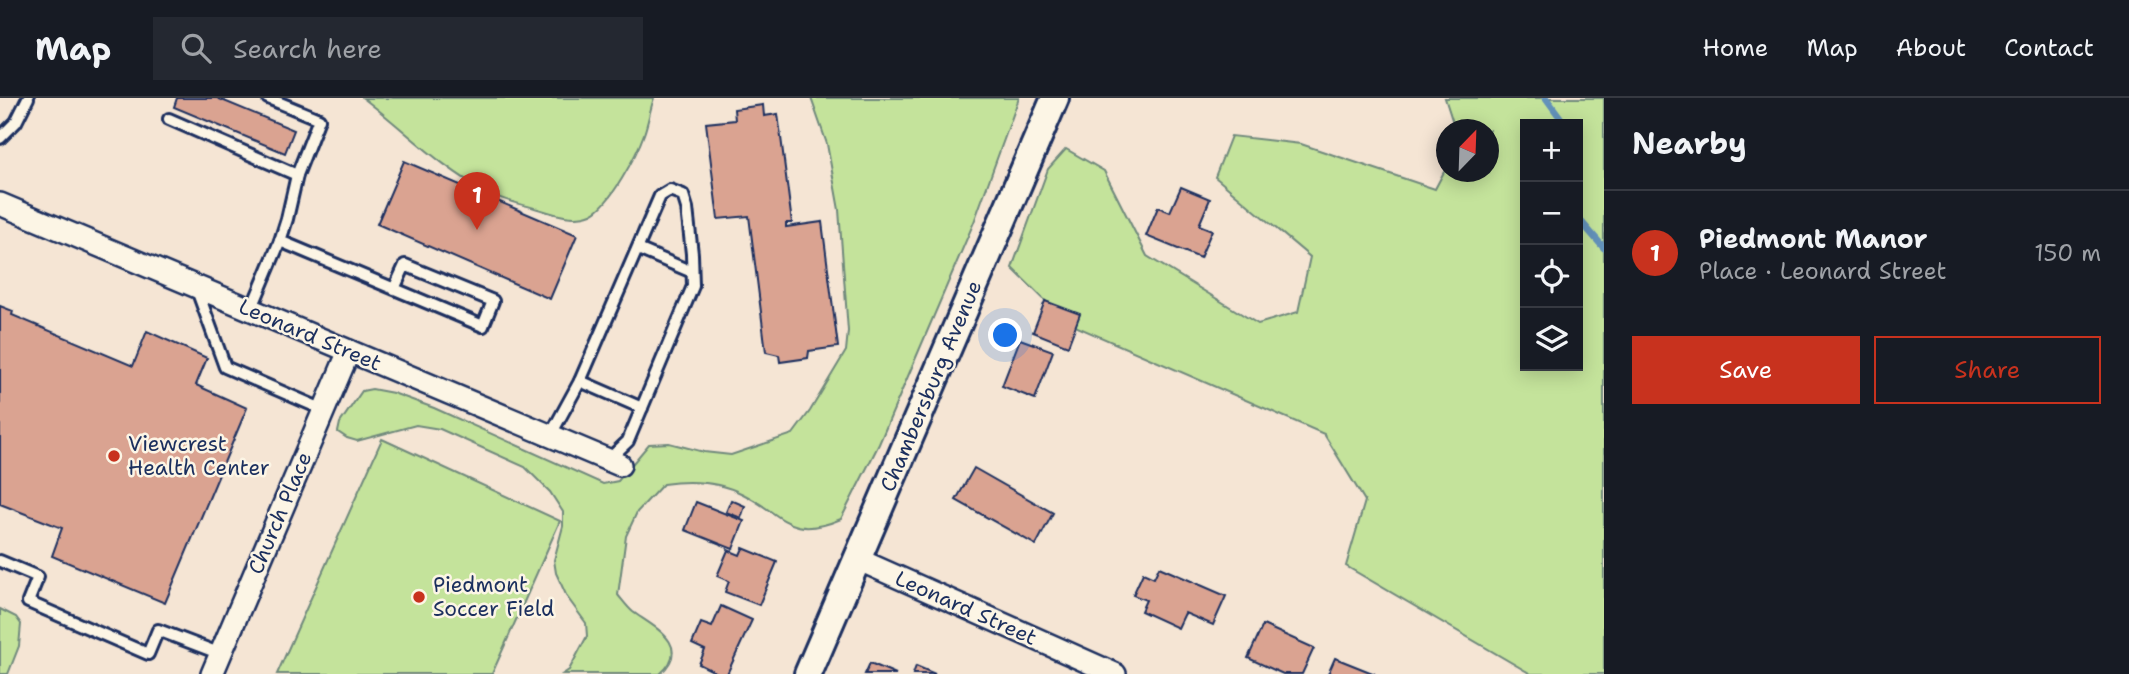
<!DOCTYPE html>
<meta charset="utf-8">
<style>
:root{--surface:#171b24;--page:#242831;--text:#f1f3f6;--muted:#9ea1a6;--line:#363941;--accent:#c8321e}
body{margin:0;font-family:"Shantell Sans",sans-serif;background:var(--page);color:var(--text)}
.controls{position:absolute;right:21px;top:21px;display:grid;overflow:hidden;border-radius:0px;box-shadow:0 4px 18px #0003}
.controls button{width:63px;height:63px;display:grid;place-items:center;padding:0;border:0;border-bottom:2px solid var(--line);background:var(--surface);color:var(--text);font:35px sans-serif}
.compass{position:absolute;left:1436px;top:21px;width:63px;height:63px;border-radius:50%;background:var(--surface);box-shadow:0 4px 18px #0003;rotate:23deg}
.you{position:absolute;left:1006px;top:238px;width:24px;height:24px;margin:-18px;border:5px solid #fff;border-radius:50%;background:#1a73e8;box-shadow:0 0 0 10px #1a73e833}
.badge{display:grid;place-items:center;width:46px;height:46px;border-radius:50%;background:var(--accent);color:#fff;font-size:23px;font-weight:700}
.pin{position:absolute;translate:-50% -58px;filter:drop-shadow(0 2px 4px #0008)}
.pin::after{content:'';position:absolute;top:37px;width:24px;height:21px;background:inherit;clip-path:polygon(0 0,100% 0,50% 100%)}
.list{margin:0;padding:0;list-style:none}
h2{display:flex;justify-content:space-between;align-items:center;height:91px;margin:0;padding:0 28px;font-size:30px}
h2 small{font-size:23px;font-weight:400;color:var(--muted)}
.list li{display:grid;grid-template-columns:46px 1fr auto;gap:21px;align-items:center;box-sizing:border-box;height:126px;padding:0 28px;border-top:2px solid var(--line)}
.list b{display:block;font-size:26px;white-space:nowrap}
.list p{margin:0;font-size:23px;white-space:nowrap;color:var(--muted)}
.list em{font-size:23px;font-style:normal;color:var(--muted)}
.actions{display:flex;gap:14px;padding:21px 28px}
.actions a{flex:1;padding:16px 0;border:2px solid var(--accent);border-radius:0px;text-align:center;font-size:24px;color:var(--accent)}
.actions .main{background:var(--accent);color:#fff}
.icon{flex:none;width:38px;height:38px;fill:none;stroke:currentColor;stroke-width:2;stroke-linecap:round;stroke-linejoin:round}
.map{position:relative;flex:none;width:1604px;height:576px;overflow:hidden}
header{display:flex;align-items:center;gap:42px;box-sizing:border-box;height:98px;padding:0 35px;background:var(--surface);border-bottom:2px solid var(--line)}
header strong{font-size:33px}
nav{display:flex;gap:38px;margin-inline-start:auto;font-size:24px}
.search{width:490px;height:63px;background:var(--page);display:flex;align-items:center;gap:18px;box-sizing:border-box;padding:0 24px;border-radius:0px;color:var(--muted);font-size:26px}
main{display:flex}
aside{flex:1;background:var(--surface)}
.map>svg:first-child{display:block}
.green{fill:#c4e39b;stroke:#70897c;stroke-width:2;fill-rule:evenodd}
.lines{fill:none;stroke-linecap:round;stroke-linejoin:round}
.stream{stroke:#6492ba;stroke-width:7}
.building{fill:#daa391;stroke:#1b2f5e;stroke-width:2}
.service-casing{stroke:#1b2f5e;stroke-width:16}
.minor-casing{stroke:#1b2f5e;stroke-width:26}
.tertiary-casing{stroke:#1b2f5e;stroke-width:32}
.service{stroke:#fcf5e5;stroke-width:10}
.minor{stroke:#fcf5e5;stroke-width:21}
.tertiary{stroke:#fcf5e5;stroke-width:26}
.poi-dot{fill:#c8321e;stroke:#fcf5e5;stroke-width:2.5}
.labels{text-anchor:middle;stroke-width:5;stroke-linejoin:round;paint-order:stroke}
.street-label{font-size:21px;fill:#1b2f5e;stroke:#fcf5e5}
.poi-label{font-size:21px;fill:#1b2f5e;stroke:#fcf5e5;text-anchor:start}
</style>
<header>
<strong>Map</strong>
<div class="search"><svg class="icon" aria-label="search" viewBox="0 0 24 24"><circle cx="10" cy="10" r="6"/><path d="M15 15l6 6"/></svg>Search here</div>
<nav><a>Home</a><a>Map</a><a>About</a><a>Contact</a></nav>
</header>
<main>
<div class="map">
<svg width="1604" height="576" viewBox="0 0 1604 576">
<rect width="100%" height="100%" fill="#f5e5d4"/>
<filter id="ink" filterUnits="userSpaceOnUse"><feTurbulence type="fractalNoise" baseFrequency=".0143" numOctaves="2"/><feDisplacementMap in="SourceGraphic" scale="14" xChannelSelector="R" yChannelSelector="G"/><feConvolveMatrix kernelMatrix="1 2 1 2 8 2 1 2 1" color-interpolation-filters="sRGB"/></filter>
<g filter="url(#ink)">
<g class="green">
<path d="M 363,0 L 654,0 C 650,12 648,25 644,36 C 637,56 610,108 591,116 C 574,123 554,116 538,111 C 521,106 503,103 487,94 C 441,70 404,31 363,0 Z"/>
<path d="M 811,0 L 1019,0 L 974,124 L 879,346 L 841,421 C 789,443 783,416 743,396 C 718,383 690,382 663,386 L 637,414 L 626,438 L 618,497 C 623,503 628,510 633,514 C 654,529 693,547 660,576 L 563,576 L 569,572 L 587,538 L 586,525 L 567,499 L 556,475 L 554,462 L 563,428 L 563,414 L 550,394 L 525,369 L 440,331 L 416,327 L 357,343 L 347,340 L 338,334 L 340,325 L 362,293 L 372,291 L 393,295 L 434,310 L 603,386 L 618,383 L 649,346 L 669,345 L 704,354 L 731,357 L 793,336 L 810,313 L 846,253 L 848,233 L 839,112 L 827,46 Z"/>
<path d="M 1445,0 L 1604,0 L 1604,576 L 1531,576 L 1346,468 L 1365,403 L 1324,336 L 1068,225 L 1012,170 L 1048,71 L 1066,51 L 1104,73 L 1147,158 L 1258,226 L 1298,214 L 1310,159 L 1215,79 L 1231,38 L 1301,46 L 1435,91 L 1446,70 L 1447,74 L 1489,74 L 1489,32 L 1455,31 ZM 1525,26 L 1578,26 L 1578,268 L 1525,268 Z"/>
<polygon points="382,341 560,423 492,576 277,576"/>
<polygon points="0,511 16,519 21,526 19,548 8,576 0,576"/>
</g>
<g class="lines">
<g class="stream">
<polyline points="1546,0 1565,26"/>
<polyline points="1578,120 1604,150"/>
</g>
</g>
<g class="building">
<polygon points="177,0 217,0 294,32 285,55 174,9"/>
<polygon points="763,7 764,18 778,16 792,125 786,125 786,129 822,124 838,249 809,253 808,260 780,264 779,257 766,254 749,118 718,121 706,25 735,22 734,11"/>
<polygon points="404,63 577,137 550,201 377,126"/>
<polygon points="1181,89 1210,101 1199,127 1212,132 1200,160 1146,138 1158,109 1170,114"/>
<polygon points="1045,203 1080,216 1068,248 1033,234"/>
<polygon points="0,208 13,213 12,217 133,268 147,233 207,260 196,287 247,310 165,505 52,458 62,430 0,406"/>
<polygon points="1020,241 1053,253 1035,301 1002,288"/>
<polygon points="974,370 1053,415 1036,447 956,402"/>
<polygon points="731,402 745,408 741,420 726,414"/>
<polygon points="696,404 744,423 733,451 685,432"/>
<polygon points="743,450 777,464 759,507 725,494 729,483 717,478 728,452 740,457"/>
<polygon points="1159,469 1226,498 1213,527 1185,515 1178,530 1141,513 1146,502 1133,497 1143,475 1154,480"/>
<polygon points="721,508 752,522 727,576 719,576 699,566 705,552 692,546 701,525 712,529"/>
<polygon points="1263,527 1314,550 1302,576 1283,576 1248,560"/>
<polygon points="1335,560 1375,576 1328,576"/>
<polygon points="870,565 896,576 865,576"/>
<polygon points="916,568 935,576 913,576"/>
</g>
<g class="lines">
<defs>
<g id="service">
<polyline points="169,21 297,77"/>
<polyline points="0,40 16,24 28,0"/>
<polyline points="280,143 483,228 493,203 405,167 394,191"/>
<polyline points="638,151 692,174"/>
<polyline points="196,189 225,269 324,312"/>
<polyline points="251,212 280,143 287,121 297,77 319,21 268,0"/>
<polyline points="580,283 642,310"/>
<polyline points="550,338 580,283 660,98 670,92 683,97 687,110 692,156 693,188 628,343 608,362"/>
<polyline points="0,463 38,479 28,504 148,556 158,532 221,556"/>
</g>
<g id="minor">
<polyline points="0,106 620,367"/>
<polyline points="857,461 1115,576"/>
<polyline points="212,576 349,253"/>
</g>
<polyline id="tertiary" points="808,576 1055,0"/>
</defs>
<use href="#service" class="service-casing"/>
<use href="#minor" class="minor-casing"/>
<use href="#tertiary" class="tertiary-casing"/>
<use href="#service" class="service"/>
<use href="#minor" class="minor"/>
<use href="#tertiary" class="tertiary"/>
</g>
</g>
<g class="poi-dot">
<circle cx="114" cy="358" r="7"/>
<circle cx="419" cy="499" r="7"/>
</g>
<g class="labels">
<g class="street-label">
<text transform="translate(310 237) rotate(23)" y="7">Leonard Street</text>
<text transform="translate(931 288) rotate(-67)" y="7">Chambersburg Avenue</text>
<text transform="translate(280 415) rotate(-67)" y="7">Church Place</text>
<text transform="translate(966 510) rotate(24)" y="7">Leonard Street</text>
</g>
<g class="poi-label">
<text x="128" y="353">Viewcrest<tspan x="128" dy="24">Health Center</tspan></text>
<text x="433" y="494">Piedmont<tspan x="433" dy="24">Soccer Field</tspan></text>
</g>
</g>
</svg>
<div class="controls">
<button>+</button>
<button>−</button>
<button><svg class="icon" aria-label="locate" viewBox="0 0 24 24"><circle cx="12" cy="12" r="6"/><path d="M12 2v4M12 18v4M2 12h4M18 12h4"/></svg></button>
<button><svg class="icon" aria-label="layers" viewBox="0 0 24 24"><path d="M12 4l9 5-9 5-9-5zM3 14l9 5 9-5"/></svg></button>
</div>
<svg class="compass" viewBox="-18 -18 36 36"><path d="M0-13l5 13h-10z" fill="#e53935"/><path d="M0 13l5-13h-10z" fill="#9ea1a6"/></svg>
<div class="you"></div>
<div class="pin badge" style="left:477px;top:132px">1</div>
</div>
<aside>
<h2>Nearby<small></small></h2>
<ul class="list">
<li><span class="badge">1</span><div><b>Piedmont Manor</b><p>Place · Leonard Street</p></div><em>150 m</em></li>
</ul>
<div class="actions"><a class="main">Save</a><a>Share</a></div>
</aside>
</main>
